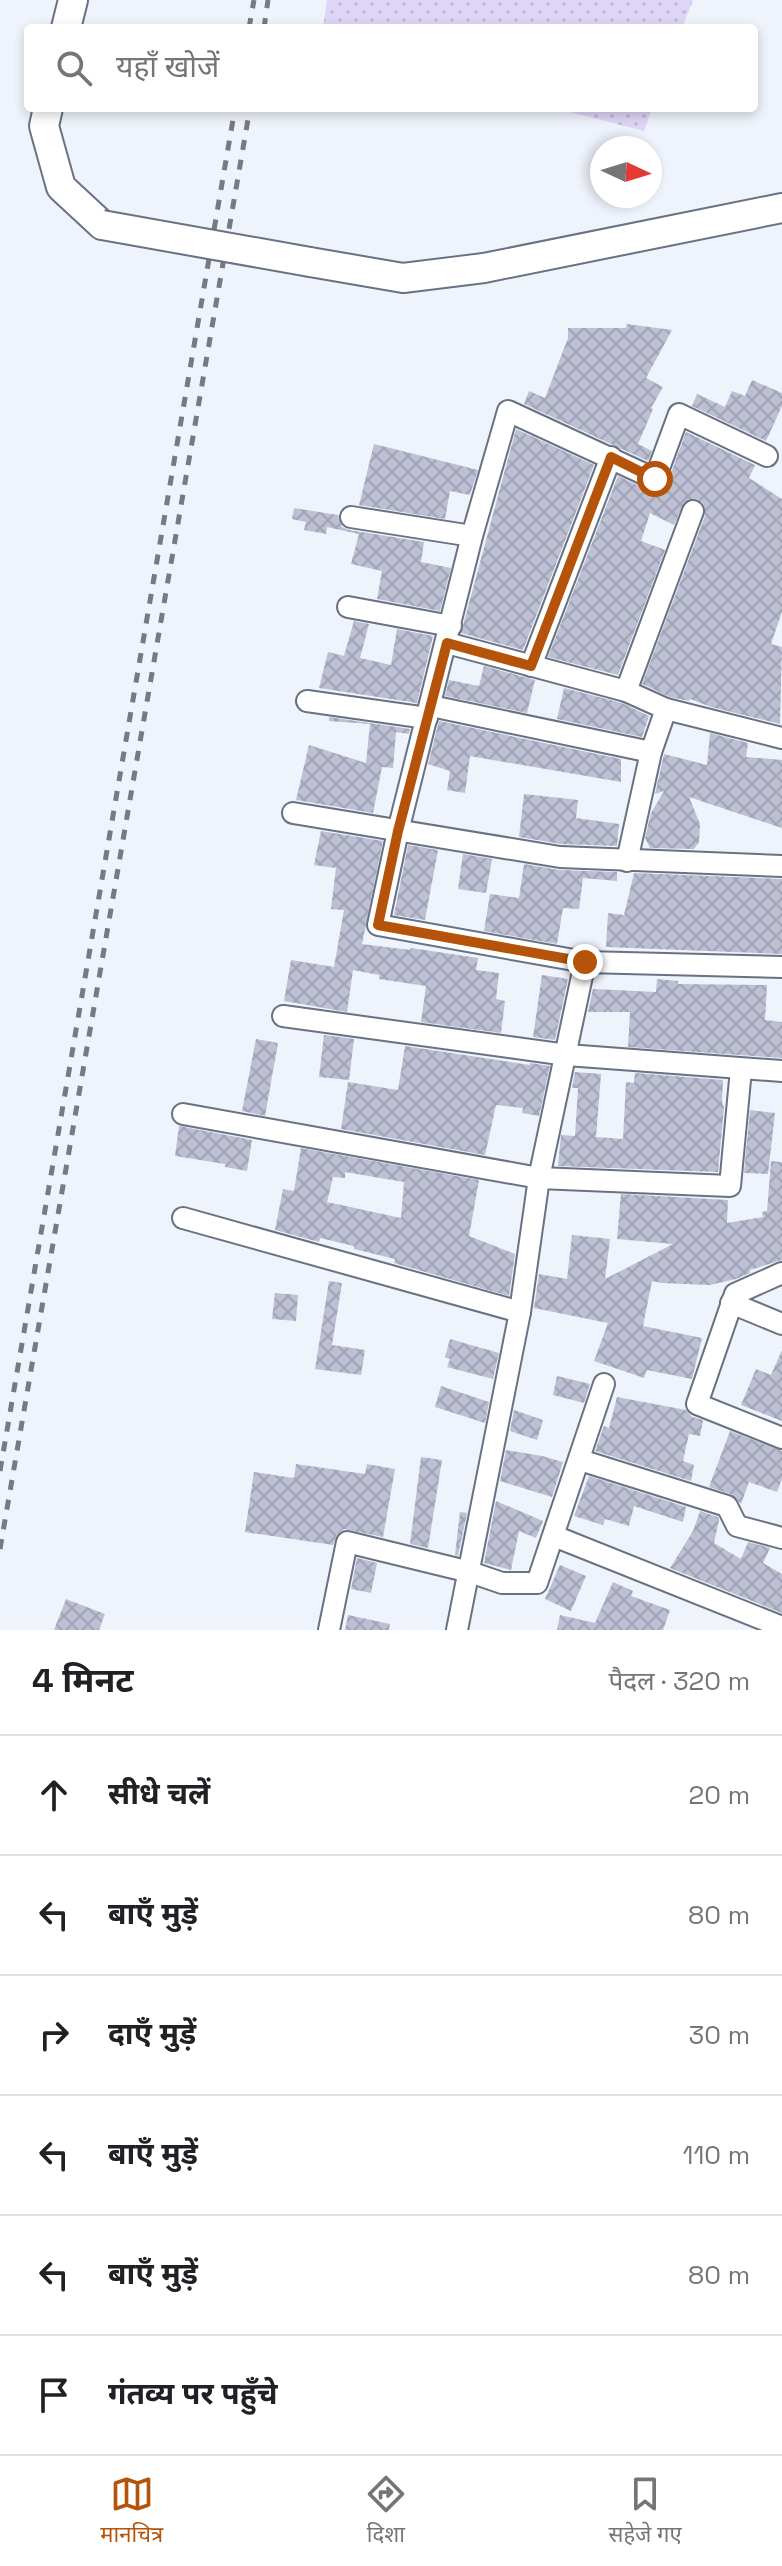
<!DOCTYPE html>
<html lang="hi">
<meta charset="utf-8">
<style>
:root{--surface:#fff;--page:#f6f6f6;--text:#202124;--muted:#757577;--line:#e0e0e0;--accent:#b45309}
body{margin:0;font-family:"Space Grotesk","Noto Sans Devanagari",sans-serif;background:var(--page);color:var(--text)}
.compass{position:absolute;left:590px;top:136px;width:72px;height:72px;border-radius:50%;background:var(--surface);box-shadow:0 4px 12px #0003;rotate:94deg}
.stop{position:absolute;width:24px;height:24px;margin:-18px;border:6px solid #b45309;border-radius:50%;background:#fff}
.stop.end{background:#b45309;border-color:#fff;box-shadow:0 2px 8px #0008}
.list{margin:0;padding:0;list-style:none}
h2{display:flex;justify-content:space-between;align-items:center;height:104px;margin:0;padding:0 32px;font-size:34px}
h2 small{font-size:26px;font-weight:400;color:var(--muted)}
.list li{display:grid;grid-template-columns:52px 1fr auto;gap:24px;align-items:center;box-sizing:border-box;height:120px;padding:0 32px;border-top:2px solid var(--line)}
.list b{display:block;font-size:30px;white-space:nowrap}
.list em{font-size:26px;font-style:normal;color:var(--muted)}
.icon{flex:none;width:44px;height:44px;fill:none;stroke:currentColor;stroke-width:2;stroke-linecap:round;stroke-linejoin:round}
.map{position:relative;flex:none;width:782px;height:1630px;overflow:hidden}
.search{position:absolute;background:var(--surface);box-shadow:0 4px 12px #0003;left:24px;right:24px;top:24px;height:88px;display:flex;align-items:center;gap:20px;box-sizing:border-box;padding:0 28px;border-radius:8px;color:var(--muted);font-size:30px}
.sheet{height:824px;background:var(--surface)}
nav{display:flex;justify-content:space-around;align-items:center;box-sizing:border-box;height:112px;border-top:2px solid var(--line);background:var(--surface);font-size:22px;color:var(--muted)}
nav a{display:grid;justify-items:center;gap:4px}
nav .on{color:var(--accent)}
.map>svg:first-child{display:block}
.grass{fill:url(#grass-dots)}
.building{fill:url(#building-cross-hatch);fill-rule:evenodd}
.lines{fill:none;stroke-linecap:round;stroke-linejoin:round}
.minor-casing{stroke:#687283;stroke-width:24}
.secondary-casing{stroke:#687283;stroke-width:32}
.minor{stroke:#fff;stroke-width:20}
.secondary{stroke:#fff;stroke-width:28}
.rail{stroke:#767a81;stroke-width:5;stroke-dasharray:10 10;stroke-linecap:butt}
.secondary-bridge-casing{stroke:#687283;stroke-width:32;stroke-linecap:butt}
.secondary-bridge{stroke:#fff;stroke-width:28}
.route{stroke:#b45309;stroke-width:10}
</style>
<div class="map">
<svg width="782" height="1630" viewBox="0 0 782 1630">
<defs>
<pattern id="grass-dots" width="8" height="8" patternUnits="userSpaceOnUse" patternTransform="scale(2)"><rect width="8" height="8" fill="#dfd6f7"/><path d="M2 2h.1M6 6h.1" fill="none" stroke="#bfb8d4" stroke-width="1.8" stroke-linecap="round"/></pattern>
<pattern id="building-cross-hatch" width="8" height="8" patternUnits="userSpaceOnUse" patternTransform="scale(2)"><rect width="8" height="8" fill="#bdbfd4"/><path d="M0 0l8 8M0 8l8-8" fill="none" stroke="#a2a4b6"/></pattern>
</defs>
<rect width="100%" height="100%" fill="#eff3fb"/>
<g class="grass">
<polygon points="327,0 693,0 682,28 323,28"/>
<polygon points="555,108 652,108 644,131"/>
</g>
<g class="building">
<polygon points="627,324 672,330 646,378 663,387 651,408 653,409 638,444 652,451 648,461 524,404 529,391 545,398 568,338 568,328 626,328"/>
<polygon points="752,380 782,393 782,406 766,441 692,406 697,394 725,407 732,391 745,396"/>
<polygon points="516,429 594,465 523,650 461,633"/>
<polygon points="686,432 755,465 749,478 782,499 782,612 771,644 782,647 780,724 711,707 690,699 689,701 670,697 642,684 705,516 703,503 697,499 684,502 674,525 650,513 641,541 665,550 618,675 548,657 618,476 650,491 662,490 667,484"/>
<polygon points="374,444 478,470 470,495 450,491 445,519 359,505"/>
<polygon points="294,508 338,515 342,527 349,530 424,542 421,562 451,568 440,611 377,599 382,571 351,564 359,534 327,527 326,534 304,530 306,522 292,519"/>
<polygon points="354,621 369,624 360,658 391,665 397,629 433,636 417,703 319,688 328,652 344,656"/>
<polygon points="484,666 535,680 527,713 445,696 449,680 479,686"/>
<polygon points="564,688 622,703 649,716 642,737 557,719"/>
<polygon points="329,717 410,729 409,734 396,732 393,768 382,767 373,813 296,800 309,745 366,763 370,724 329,721"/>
<polygon points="439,721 621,759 621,782 470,756 465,793 447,790 450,771 428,764"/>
<polygon points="710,733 748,743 746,757 782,760 782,828 689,797 700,824 699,842 694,849 650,848 645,838 651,813 664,791 655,794 664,754 707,765"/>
<polygon points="524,794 578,800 576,818 619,824 617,846 561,844 519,837"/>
<polygon points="321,831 383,841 362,944 410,950 411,948 478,958 476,970 499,973 496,999 505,1001 501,1033 421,1022 426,986 379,979 379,975 353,970 347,1012 284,1001 291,960 334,967 344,910 331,909 336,868 314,865"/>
<polygon points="408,845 438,850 425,920 394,915"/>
<polygon points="463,854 492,859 486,893 458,889"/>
<polygon points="524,864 559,870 617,872 617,881 583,878 579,909 563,908 557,944 484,931 490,894 519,898"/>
<polygon points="634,873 782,879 782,954 606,947 608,913 624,915"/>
<polygon points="542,975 568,979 555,1040 533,1037"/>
<polygon points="657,979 678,981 678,984 767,985 765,1020 782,1022 782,1058 628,1047 630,1012 588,1012 593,989 656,992"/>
<polygon points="324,1035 354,1039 349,1080 319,1077"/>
<polygon points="256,1039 278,1043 265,1116 242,1111"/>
<polygon points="405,1046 530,1065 530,1063 550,1066 539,1116 522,1113 523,1108 496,1105 485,1155 341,1129 348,1082 398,1090"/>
<polygon points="575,1072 601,1074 596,1137 623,1139 626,1082 634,1083 635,1073 723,1080 722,1102 724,1107 718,1172 558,1166 561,1135 575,1136 578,1088 572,1088"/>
<polygon points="750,1110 775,1113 768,1174 744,1173"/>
<polygon points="179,1126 252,1140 247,1171 225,1167 225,1164 175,1156"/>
<path d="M 301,1148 L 479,1180 L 469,1236 L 515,1254 L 509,1296 L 394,1263 L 395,1259 L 354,1249 L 354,1246 L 320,1238 L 319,1242 L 275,1230 L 283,1189 L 294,1191 ZM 345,1172 L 404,1182 L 401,1218 L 327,1202 L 333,1177 L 345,1178 Z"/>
<polygon points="771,1161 782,1162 782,1260 750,1270 750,1273 736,1279 710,1285 662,1283 652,1281 643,1326 702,1338 692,1379 647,1370 644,1378 594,1361 608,1323 534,1308 539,1274 567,1279 572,1235 610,1239 605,1279 673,1244 617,1239 621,1194 728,1200 727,1223 763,1217 762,1212 767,1211"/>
<polygon points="329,1281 342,1283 332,1345 365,1350 361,1375 315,1369"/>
<polygon points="275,1293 298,1295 296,1321 272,1319"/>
<polygon points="450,1339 499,1353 493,1379 447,1367 450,1359 445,1357"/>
<polygon points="782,1350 782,1421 741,1405 756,1369 771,1375"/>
<polygon points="557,1376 590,1384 584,1403 553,1395"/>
<polygon points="441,1386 489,1402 485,1423 435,1407"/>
<polygon points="617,1397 686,1410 692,1417 703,1420 700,1436 689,1434 683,1461 694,1465 691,1481 595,1451 604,1426 609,1428"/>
<polygon points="514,1410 543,1420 537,1440 510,1431"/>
<polygon points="730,1431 782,1451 782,1479 777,1492 749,1482 741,1504 731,1494 709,1487"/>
<polygon points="506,1450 542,1456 563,1462 552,1497 500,1481"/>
<polygon points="421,1457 442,1460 428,1548 410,1544"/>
<polygon points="296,1464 365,1474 367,1464 395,1469 383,1537 344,1529 337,1534 333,1545 245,1532 254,1472 294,1478"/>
<polygon points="589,1476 686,1507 683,1522 634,1506 629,1526 605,1519 603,1525 574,1516"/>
<polygon points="496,1501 543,1521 536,1538 519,1531 511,1570 484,1563"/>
<polygon points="700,1511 718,1517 719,1520 714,1543 741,1559 748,1542 770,1548 763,1563 782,1574 782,1613 670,1568 693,1531"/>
<polygon points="460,1512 467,1513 458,1556 455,1555"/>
<polygon points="357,1558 377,1563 371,1593 351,1589"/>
<polygon points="560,1565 586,1576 571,1611 545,1599"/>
<polygon points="613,1582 633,1591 631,1596 670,1610 663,1630 557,1630 560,1615 595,1623"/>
<polygon points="66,1599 105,1614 99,1630 54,1630"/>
<polygon points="348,1615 390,1624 389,1630 345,1630"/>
</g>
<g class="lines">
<defs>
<g id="minor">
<polyline points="351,517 472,536"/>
<polyline points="348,607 451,626"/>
<polyline points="447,643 626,691 666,709 782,738"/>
<polyline points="531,666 611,457"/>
<polyline points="626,691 693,511"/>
<polyline points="307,701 427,718"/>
<polyline points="431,706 651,752"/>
<polyline points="293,813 560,857 782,866"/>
<polyline points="627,861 651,752 666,709"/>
<polyline points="585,962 378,925 398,831 472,536 508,411 655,479 679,414 767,456"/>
<polyline points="283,1016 567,1055 782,1071"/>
<polyline points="183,1114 539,1178 730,1186 741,1069"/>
<polyline points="183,1218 520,1312"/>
<polyline points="782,1273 735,1294 697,1404 782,1438"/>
<polyline points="731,1303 782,1324"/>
<polyline points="580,1460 727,1506 737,1526 782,1538"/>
<polyline points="554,1536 782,1627"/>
<polyline points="329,1630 347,1542 470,1572 502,1583 537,1583 604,1384"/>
<polyline points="457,1630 520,1312 539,1178 585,962 782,967"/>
</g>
<g id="secondary">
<polyline points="66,28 73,0"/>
<polyline points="48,108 44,126 61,187 102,225"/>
<polyline points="310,262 403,278 484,268 782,208"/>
</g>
</defs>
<use href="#minor" class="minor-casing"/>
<use href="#secondary" class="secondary-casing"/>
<use href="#minor" class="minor"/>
<use href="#secondary" class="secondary"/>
<g class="rail">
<polyline points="249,28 254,0"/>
<polyline points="264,28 268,0"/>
<polyline points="0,1471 235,108"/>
<polyline points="0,1549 250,108"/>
</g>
<defs>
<polyline id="secondary-bridge" points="102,225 310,262"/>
</defs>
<use href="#secondary-bridge" class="secondary-bridge-casing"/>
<use href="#secondary-bridge" class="secondary-bridge"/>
</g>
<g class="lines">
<polyline class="route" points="585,962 378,925 398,831 447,643 531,666 611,457 655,479"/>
</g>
</svg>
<svg class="compass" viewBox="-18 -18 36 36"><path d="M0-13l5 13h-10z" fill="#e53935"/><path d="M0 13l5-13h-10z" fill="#757577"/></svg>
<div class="stop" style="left:655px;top:479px"></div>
<div class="stop end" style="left:585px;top:962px"></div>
<div class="search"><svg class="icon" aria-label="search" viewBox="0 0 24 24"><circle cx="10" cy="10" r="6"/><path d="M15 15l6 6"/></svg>यहाँ खोजें</div>
</div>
<section class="sheet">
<h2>4 मिनट<small>पैदल · 320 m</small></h2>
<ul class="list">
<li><svg class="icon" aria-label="ahead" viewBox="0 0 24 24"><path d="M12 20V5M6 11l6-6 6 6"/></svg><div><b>सीधे चलें</b></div><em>20 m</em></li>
<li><svg class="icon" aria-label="left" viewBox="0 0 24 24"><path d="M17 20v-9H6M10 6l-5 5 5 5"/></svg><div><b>बाएँ मुड़ें</b></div><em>80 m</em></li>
<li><svg class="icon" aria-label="right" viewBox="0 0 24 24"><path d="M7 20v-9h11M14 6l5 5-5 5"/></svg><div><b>दाएँ मुड़ें</b></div><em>30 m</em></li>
<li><svg class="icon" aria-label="left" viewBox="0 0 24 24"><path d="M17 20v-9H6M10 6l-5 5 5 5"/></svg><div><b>बाएँ मुड़ें</b></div><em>110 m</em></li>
<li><svg class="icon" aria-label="left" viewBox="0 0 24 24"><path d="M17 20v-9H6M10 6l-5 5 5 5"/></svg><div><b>बाएँ मुड़ें</b></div><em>80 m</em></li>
<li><svg class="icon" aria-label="arrive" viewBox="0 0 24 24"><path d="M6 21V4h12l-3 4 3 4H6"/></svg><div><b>गंतव्य पर पहुँचे</b></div></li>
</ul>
</section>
<nav>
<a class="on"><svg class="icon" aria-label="map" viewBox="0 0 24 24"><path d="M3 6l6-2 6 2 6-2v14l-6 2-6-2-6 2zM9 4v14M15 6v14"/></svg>मानचित्र</a>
<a><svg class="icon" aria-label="directions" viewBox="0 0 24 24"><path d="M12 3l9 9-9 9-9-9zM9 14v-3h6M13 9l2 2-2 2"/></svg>दिशा</a>
<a><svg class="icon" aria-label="saved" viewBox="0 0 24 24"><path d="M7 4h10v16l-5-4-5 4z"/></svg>सहेजे गए</a>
</nav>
